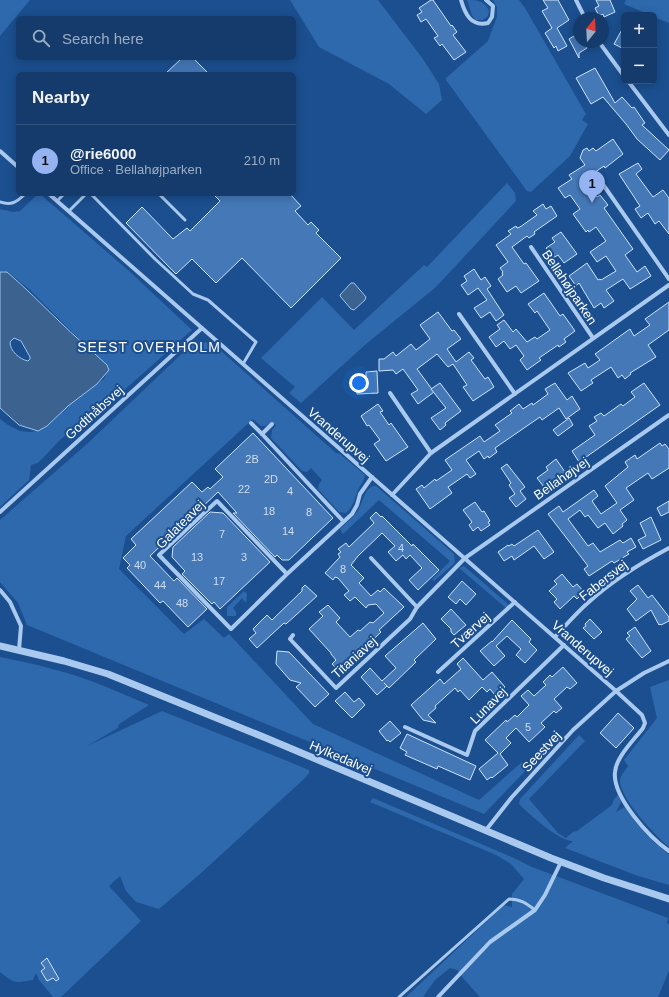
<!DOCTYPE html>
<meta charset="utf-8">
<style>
:root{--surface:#143b6b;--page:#214673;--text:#f1f3f6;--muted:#9dadc1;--line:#33557e;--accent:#95b2f1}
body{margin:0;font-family:Helvetica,sans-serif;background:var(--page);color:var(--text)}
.controls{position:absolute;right:12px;top:12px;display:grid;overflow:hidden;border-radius:6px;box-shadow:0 2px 10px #0003}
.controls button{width:36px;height:36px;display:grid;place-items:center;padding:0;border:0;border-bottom:1px solid var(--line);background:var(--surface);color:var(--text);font:20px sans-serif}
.compass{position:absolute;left:573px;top:12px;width:36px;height:36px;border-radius:50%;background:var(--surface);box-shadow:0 2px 10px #0003;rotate:18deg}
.you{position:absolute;left:359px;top:383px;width:14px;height:14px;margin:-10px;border:3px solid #fff;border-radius:50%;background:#1a73e8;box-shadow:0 0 0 6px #1a73e833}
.badge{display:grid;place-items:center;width:26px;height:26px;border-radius:50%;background:var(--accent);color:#111;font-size:13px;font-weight:700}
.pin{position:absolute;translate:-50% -33px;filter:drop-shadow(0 1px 2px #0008)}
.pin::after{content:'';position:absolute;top:21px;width:14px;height:12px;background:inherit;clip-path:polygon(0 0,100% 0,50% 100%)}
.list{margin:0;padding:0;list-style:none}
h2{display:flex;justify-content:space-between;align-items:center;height:52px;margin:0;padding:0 16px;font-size:17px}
h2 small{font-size:13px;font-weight:400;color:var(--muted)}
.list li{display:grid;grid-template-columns:26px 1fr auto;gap:12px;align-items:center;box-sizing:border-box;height:72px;padding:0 16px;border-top:1px solid var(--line)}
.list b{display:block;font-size:15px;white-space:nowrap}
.list p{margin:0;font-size:13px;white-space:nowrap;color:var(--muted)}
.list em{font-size:13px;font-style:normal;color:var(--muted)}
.icon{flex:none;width:22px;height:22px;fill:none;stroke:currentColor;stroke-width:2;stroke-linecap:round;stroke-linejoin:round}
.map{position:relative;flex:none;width:669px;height:997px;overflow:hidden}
.search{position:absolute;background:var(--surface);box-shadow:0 2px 10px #0003;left:16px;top:16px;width:280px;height:44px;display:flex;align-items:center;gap:10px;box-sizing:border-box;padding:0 14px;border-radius:6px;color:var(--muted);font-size:15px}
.panel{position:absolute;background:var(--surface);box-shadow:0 2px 10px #0003;left:16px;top:72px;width:280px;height:124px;border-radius:6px}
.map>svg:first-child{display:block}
.green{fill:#2e69ad}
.water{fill:#3c6290;stroke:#9cc4f0;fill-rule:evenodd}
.building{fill:#4478b7;stroke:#cfe3fa}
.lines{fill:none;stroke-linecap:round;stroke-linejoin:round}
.service{stroke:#a9c9ee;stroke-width:3}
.minor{stroke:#a9c9ee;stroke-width:4}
.tertiary{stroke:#a9c9ee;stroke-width:7}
.labels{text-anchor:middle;stroke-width:4;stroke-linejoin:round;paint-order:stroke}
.number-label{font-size:11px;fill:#d0dded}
.street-label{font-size:13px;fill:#fff;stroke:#1b4f8f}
.neighbourhood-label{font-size:14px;letter-spacing:1px;fill:#fff;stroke:#1b4f8f}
</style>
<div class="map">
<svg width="669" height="997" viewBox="0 0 669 997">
<rect width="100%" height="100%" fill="#1b4f8f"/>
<g class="green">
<polygon points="0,0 30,0 0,36"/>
<polygon points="290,0 378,0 423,59 439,84 442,100 426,114 389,84 319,47"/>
<path d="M 467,0 C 477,0 485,1 489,11 L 488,16 L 483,20 L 475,20 L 472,15 Z"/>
<polygon points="493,0 519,0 525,8 586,114 582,120 588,124 570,156 531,192 527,191 524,187 446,80 446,78 488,41 497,17 497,7"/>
<polygon points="626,0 669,0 669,23 654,17 654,15 650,15 624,4"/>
<polygon points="507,183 515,193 516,201 436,287 366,344 301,403 289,393 295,387 261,358 322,297 354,330 424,265 427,267"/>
<polygon points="38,194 40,194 129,271 192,330 122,392 111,397 60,440 38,463 31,465 29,480 0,507 0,419 8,425 20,431 29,432 38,431 47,426 68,406 104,379 109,368 91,349 81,341 29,289 8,272 0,271 0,209 13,212 20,211"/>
<path d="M 200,342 L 212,343 L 336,453 L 340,454 L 365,475 C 364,482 359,486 357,493 C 354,501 353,506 346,513 L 339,512 L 318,489 L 319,484 L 322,480 L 311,468 L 307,472 L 302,471 L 271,438 L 272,430 L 276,425 L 272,422 L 265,426 L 261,426 L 253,419 L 126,536 L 119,569 L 184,634 L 204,619 L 224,638 L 229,634 L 313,724 L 479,800 L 522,762 L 530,766 L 484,814 L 27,625 L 18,603 L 0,582 L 0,520 L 88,443 L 192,344 Z"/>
<path d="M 373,486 L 376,486 L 454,554 L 455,563 L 434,581 L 432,579 L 450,561 L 379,500 L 343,534 L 340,529 C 346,523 354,517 358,510 C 364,501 363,491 373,486 Z"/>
<polygon points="464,566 509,605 509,607 506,608 459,568"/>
<polygon points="244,591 247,594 246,603 242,598 233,608 236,612 236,616 227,616 227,607"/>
<path d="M 0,657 C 35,664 70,672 104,686 C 119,692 134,699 149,705 L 119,724 L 118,728 L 87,746 L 162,711 L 280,758 L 309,770 L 309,773 L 305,778 L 200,874 L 159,909 L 136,902 L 126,891 L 120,876 L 109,886 L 141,921 L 61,997 L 53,997 L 39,980 L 36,973 L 33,980 C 15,983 15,984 0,972 Z"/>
<path d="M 669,680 L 669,847 C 656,836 618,797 620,779 C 621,774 626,770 628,766 L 624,760 L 657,718 L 650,687 Z"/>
<path d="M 579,735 L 585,741 L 529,799 L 558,833 L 566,838 L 573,832 L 577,831 L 612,805 L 614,799 L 618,795 L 621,802 L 616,812 L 625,807 C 637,825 651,842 669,854 L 669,885 L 638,876 L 565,848 L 573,841 C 560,842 529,814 519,804 L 520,799 Z"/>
<polygon points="373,798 514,858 532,867 668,918 667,923 669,924 669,971 658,997 480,997 463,978 457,970 450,968 435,980 423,997 406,997 504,905 512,907 512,894 524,879 511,864 496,855 370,802"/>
</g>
<g class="water">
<path d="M 0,272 L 7,272 C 26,288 41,304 59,321 C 74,336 91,350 107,365 L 109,370 L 97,384 L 68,406 L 47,426 L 38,431 L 19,425 L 0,408 ZM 14,338 L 21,341 L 30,357 L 30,359 L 28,361 C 19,359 10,351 10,342 Z"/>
<polygon points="351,283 354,283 366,297 365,300 354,310 351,309 340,296 340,295"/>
</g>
<g class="building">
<polygon points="431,0 433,0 451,26 452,25 457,32 453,35 466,52 454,60 442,44 440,46 434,38 438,36 426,19 421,22 417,15 422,12 419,8"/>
<polygon points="543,0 558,0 569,20 557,28 567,46 558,51 556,46 554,48 545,33 552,28 542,11 548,8"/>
<polygon points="596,0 610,0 615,12 604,17 603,14 599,16 595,8 599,6"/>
<polygon points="624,26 624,49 614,44"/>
<polygon points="579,33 579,42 583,42 587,48 579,53 579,58 569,39"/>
<polygon points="182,58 193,58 209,74 165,74"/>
<polygon points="595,68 615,103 622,97 632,108 634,107 645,123 642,125 669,150 660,160 637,139 626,124 603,97 591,104 576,78"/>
<polygon points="613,139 623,154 605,168 604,166 585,179 588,182 586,183 597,197 600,195 608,205 604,208 633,249 625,255 637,272 645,266 651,276 630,289 623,279 606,290 614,301 604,308 601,303 594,308 579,283 576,286 569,276 587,263 598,280 600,279 601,280 616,271 606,256 597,262 590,252 606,241 596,227 589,232 588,230 586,232 573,214 580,209 570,195 565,198 558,188 572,179 569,175 585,165 580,158 583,150 587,148 589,151 593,148 596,151"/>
<polygon points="638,163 642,169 636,174 653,197 663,190 669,198 669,234 659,221 655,224 648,213 641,218 635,209 640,206 619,174"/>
<polygon points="213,194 290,194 301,206 295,211 308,225 311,222 319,230 316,233 341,258 291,308 242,258 216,283 192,259 176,274 126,223 142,207 173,239 187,228 190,231 220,201"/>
<polygon points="543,204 546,209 551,206 557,216 534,232 535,234 529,238 527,236 512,247 524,264 526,263 539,281 521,293 516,286 507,292 498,279 503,275 502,273 503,272 500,268 508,262 496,245 511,234 508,231 516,226 517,228 520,227 537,215 533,211"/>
<polygon points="561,232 577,254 564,263 558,255 553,258 546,248 555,242 552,238"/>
<polygon points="474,269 481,280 485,277 491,286 487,289 504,315 496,321 490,312 481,318 474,308 487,300 478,288 468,295 461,285 467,281 464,276"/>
<polygon points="544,293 560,316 563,314 575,331 564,339 566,342 559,347 558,345 539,358 541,360 527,370 520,360 524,356 516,345 510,349 504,341 496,347 489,337 500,329 497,325 504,320 513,332 516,329 527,342 535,337 537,339 550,330 537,311 535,313 528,304"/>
<polygon points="669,302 669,330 648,345 656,357 630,373 631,374 625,379 622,375 618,378 611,367 591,380 593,383 581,391 568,373 585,363 588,368 600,360 595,354 630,329 634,336 650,325 645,319"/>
<polygon points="438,312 452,331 454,330 461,339 447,349 456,362 469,352 474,358 471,360 485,379 488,377 494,387 473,401 463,387 467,385 453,364 448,367 437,354 417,369 434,392 418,404 411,394 418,390 403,369 396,374 393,370 379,371 379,359 384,359 393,352 396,356 411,344 416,350 430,339 420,325"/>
<polygon points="377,371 378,393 357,394 356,382 366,382 366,372"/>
<polygon points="440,383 461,411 445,423 446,425 440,430 431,418 446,408 431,389"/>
<polygon points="555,383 567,400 572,396 580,409 566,419 559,408 542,420 540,417 495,448 497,452 489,458 488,456 484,459 479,451 466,460 476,474 470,478 467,474 448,487 452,493 430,509 416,489 422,485 424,488 435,479 436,481 452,470 445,460 480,436 484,442 500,431 495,425 512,413 510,411 519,404 523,409 532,403 533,405 548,394 545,389"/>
<polygon points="644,383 660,405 579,462 572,451 595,435 589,426 597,421 594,417 601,413 604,416 621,404 623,406 635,397 631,392"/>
<polygon points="378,404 383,411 380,412 389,425 391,423 408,447 386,461 374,444 380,440 369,425 367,426 361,416"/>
<polygon points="569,418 573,425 558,436 553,430"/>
<polygon points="253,433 333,518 289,560 282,560 277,555 275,557 233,513 237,513 218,492 198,511 201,511 173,537 173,534 150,556 174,581 177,578 207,609 188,627 163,601 160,603 127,568 130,565 123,558 136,545 131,539 192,482 202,492 208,487 210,489 223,477 215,469"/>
<polygon points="660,443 662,446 665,444 669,449 669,468 652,479 648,473 626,488 634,500 620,510 627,520 622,524 623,526 613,534 605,523 598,528 588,515 585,517 580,510 568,519 588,546 593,543 600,552 620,540 623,543 631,538 636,547 627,552 629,554 614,563 612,561 589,576 584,569 588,566 548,514 559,506 563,512 594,490 598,496 592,501 601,514 617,503 605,486 628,467 625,462 635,455 637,459"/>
<polygon points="556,459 565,472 544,487 537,478 548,470 546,467"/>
<polygon points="507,464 525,487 520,491 526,499 516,507 509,498 515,494 509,485 511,483 501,468"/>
<polygon points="669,501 669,512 661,516 657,508"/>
<polygon points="475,502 482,512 484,511 490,521 488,522 490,525 481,531 478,527 473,531 469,525 472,522 463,510"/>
<polygon points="210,512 223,513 270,562 220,609 214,602 212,604 182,574 185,571 172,557 173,547"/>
<polygon points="376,512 381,517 382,516 412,546 413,544 439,570 418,590 409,580 422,568 410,555 406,559 403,555 396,561 388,552 395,546 382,533 358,556 351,565 364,578 359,583 371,596 378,590 380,592 384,588 404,607 379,630 381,632 340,672 332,664 336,660 331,654 331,653 309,629 323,616 319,612 328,605 340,618 336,622 350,637 358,630 360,631 370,622 373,623 384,613 376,604 368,605 366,608 355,597 350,601 344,595 349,591 338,578 335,577 333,580 325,573 340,557 338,554 341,552 338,549 346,543 349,547 374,523 370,518"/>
<polygon points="651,517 661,540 643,549 638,540 646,536 640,523"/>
<polygon points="538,530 554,552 544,559 534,546 514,560 512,556 504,561 498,552 508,545 509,546 512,544 514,546"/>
<polygon points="562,574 573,587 577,584 584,592 577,599 574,596 560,609 554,602 557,599 549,591 557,584 554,581"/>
<polygon points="462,581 476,594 466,605 460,599 456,604 448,597"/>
<polygon points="305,585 317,596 286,624 284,623 257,648 249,639 256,633 253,629 267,615 272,620 302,591 302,588"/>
<polygon points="638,585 648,598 652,595 669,617 669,621 661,625 660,624 659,625 651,610 636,621 627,609 637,599 630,591"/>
<polygon points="451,609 466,625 454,635 451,632 451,629 441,619"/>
<polygon points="590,619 602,632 594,639 583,628 586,626 585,624"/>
<polygon points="512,620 531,639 529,642 537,650 525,663 516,655 521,649 507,636 496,646 505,656 494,666 480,651 492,641 492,642"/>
<polygon points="423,623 436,639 414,660 416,662 389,688 384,683 387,686 377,695 361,677 370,668 382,681 396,668 385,656"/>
<polygon points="635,627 651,651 642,658 626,639 630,636 627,633"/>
<polygon points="277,651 289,652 329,694 315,707 296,687 301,683 290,680 276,664"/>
<polygon points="463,658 483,680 492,672 505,687 495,695 490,689 487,692 482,687 469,700 460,690 458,692 455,688 435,706 436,708 428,715 436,723 423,720 411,705 440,679 444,684 461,669 457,664"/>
<polygon points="563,667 577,683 570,689 567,687 554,699 562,708 556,713 554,711 541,723 545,727 529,742 516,728 506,738 511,743 500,754 508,765 492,778 491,777 487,780 479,769 498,753 485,740 506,720 507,722 515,715 517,717 529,705 521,696 528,690 534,696 546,685 543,682 550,675 552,677"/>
<polygon points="345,692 354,702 359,698 365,705 352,718 335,701"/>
<polygon points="618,713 634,728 616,748 600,733"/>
<polygon points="390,721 401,733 390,742 388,740 387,741 379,731"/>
<polygon points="407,734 476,766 470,780 438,766 437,769 405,755 407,752 400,748"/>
<polygon points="47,958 59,979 56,981 53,978 47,981 41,971 45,968 41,963"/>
</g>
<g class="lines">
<g class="service">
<polyline points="91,194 155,259 193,294 208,300 256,342 243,364"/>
<polyline points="159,194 185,220"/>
<polyline points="57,201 64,194"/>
<path d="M 0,202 C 11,206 17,202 25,194"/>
<polyline points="69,211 86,194"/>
<path d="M 399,997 L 509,899 C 520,899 526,903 535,910"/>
</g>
<g class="minor">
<path d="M 461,0 C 465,14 471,27 488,23 L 492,17 L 493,6 L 486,0"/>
<polyline points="576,0 585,18"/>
<polyline points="599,42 624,76"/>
<polyline points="628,81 669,135"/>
<polyline points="0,151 18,167"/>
<polyline points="602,183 669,279"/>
<path d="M 49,194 L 616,691 L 642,715 L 645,723 L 643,728 C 634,740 616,757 615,772 C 612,797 650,838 669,851"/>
<polyline points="531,247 593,338"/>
<polyline points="459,314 515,394"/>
<polyline points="390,393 431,453"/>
<polyline points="251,423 262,434 343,521"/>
<polyline points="262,434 272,424"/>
<polyline points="392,495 431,453 669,285"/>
<polyline points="0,512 202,328"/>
<polyline points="371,558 417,607"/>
<polyline points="287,574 217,501 159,555 231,629 287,574 352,514 357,505 360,494 372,477"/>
<polyline points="0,590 10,602 21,626 19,650"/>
<polyline points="293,635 290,639 336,688 410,619 417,607 465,558 669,415"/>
<path d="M 555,637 C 566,625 577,612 590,601 C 613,580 641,563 669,548"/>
<polyline points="438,672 515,602"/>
<polyline points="405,727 467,755 475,731 564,645"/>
<polyline points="486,830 512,797 573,730 616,691 644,673 669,661"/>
<polyline points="438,997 490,942 535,910 545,895 561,862"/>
</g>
<polyline class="tertiary" points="0,646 64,661 108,674 266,738 551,858 604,878 669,899"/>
</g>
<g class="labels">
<g class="number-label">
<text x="252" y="463">2B</text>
<text x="271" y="483">2D</text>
<text x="244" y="493">22</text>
<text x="290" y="495">4</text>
<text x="269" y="515">18</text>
<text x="309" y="516">8</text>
<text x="288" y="535">14</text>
<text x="222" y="538">7</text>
<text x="401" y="552">4</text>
<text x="197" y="561">13</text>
<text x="244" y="561">3</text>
<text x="140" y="569">40</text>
<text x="343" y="573">8</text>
<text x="219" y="585">17</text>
<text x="160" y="589">44</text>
<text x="182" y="607">48</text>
<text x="528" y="731">5</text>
</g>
<g class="street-label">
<text transform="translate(570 287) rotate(56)" y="5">Bellahøjparken</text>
<text transform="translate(94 412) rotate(-42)" y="5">Godthåbsvej</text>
<text transform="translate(339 435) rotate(41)" y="5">Vranderupvej</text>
<text transform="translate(561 478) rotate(-35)" y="5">Bellahøjvej</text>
<text transform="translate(180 524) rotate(-45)" y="5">Galateavej</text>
<text transform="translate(603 580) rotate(-38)" y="5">Fabersvej</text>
<text transform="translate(470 630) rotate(-42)" y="5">Tværvej</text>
<text transform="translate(583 648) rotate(41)" y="5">Vranderupvej</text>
<text transform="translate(354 657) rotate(-42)" y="5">Titaniavej</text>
<text transform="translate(488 705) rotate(-45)" y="5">Lunavej</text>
<text transform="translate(541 751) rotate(-47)" y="5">Seestvej</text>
<text transform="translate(341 757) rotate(23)" y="5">Hylkedalvej</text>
</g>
<g class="neighbourhood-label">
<text x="149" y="352">SEEST OVERHOLM</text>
</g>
</g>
</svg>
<div class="controls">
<button>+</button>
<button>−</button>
</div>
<svg class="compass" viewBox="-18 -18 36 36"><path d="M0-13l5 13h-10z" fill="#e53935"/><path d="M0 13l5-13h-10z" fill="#9dadc1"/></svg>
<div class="you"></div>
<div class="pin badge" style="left:592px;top:203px">1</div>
<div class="search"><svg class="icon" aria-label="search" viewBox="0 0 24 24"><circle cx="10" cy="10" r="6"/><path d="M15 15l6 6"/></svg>Search here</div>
<section class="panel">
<h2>Nearby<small></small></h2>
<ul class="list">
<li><span class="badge">1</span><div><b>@rie6000</b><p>Office · Bellahøjparken</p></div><em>210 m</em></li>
</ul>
</section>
</div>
